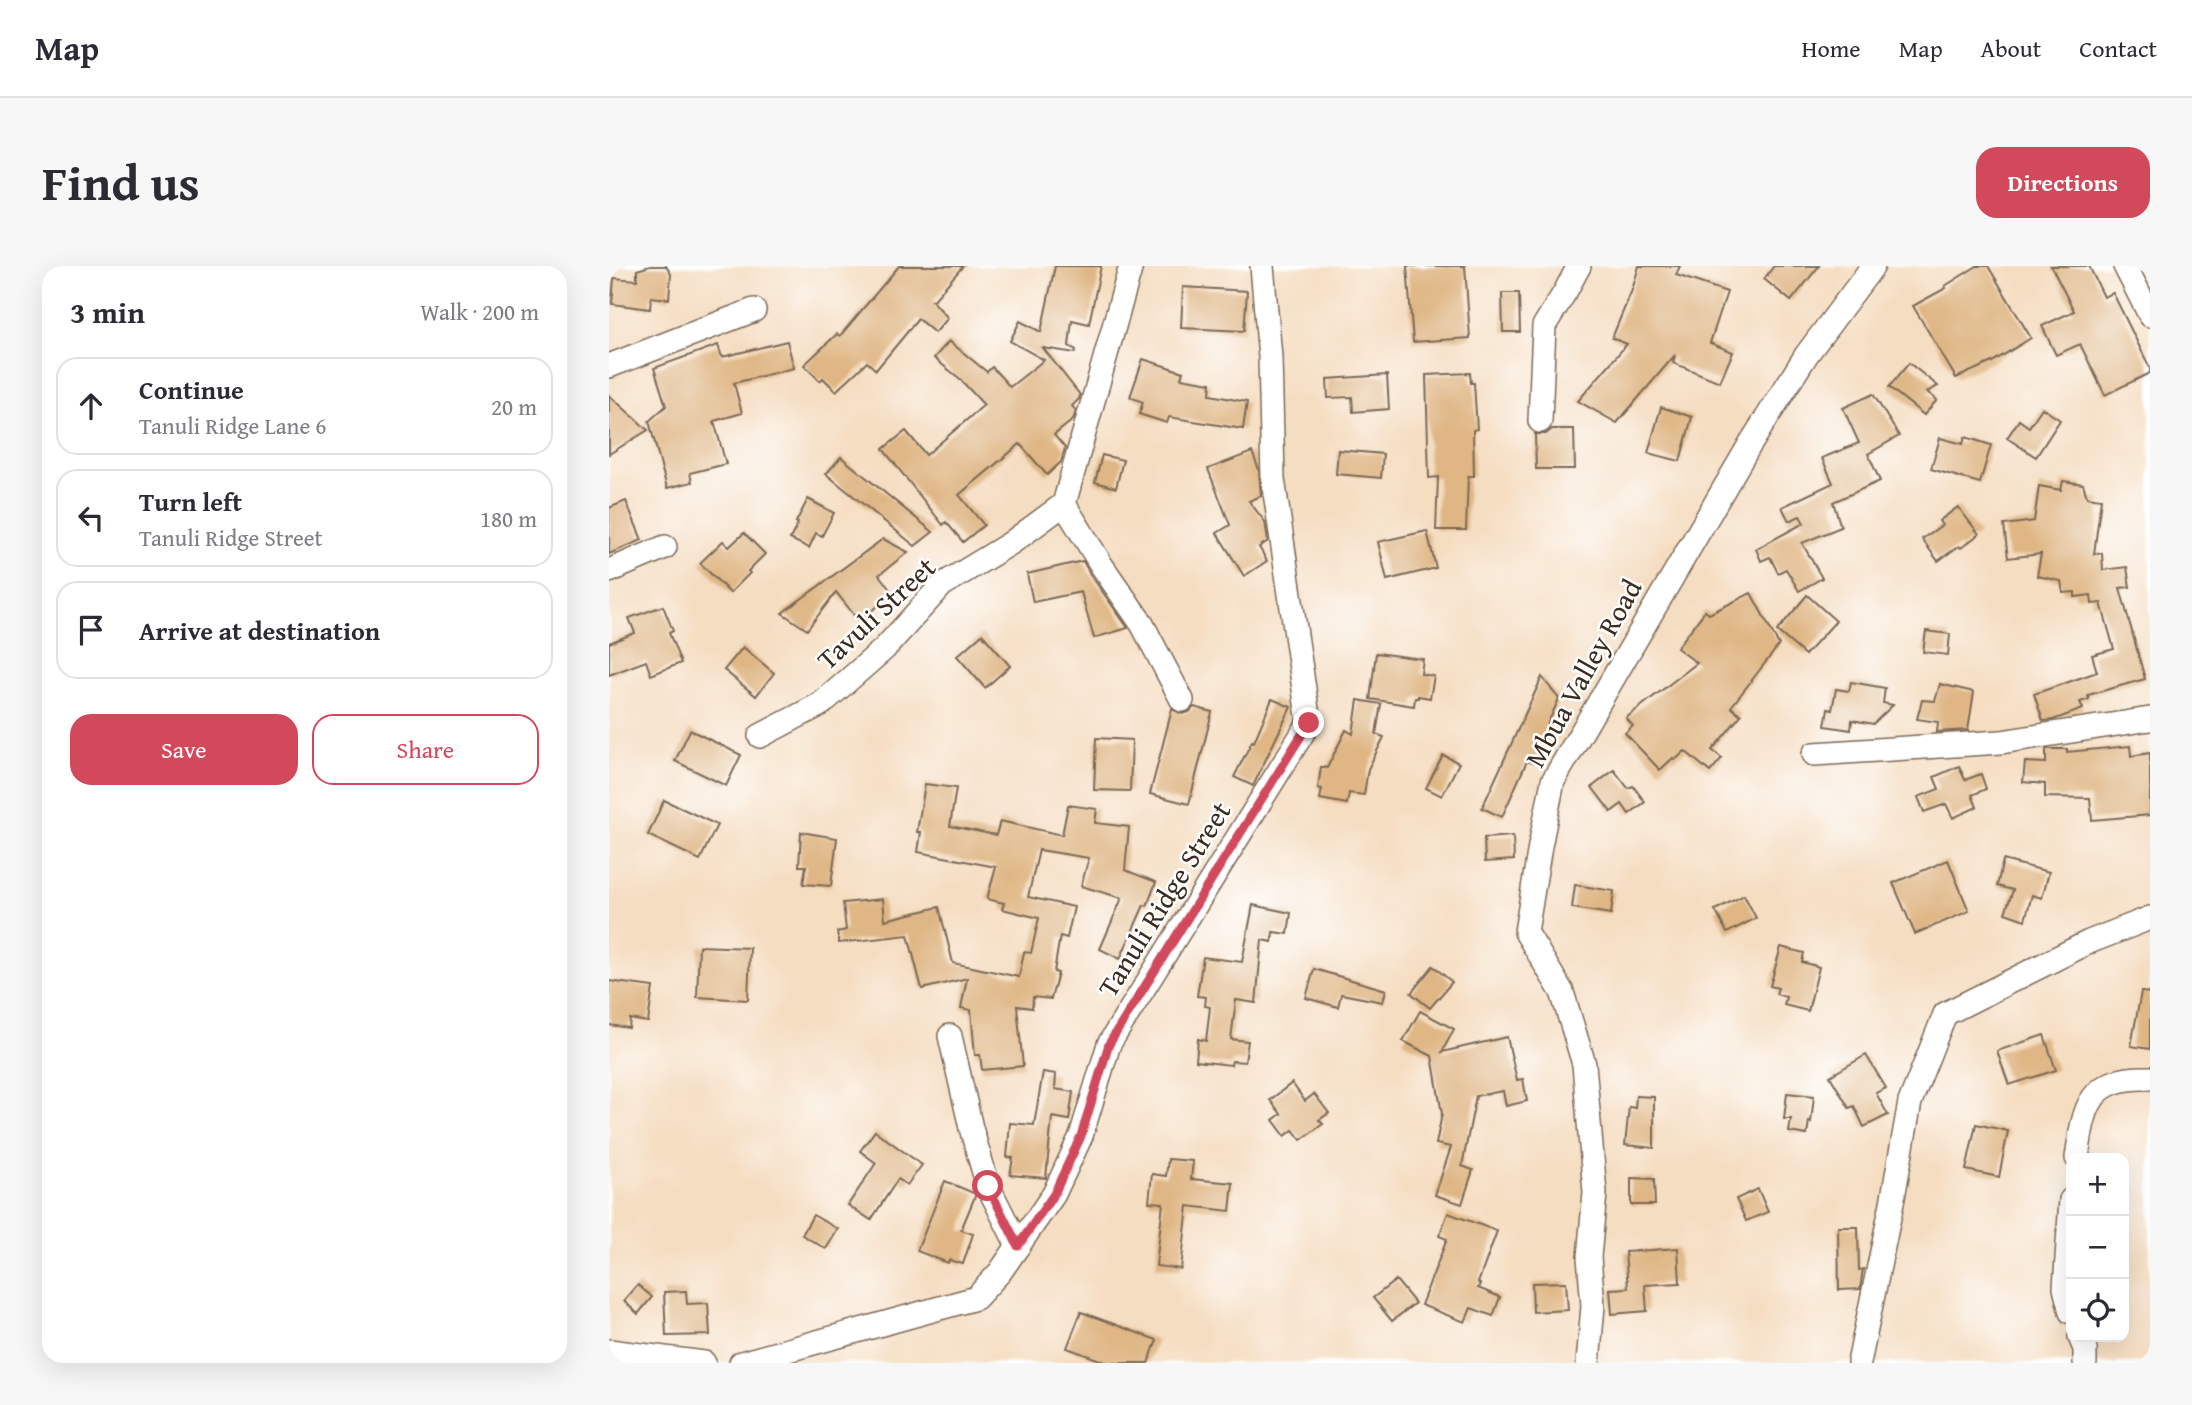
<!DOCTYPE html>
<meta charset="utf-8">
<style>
:root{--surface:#fff;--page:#f7f7f7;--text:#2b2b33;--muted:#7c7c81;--line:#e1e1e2;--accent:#d1495b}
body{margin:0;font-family:"Gentium Book Plus",serif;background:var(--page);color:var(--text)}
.controls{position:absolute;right:21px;bottom:21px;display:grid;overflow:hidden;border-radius:14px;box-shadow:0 7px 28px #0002}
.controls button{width:63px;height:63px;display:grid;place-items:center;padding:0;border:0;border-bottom:2px solid var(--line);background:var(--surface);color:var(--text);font:35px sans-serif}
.stop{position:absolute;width:21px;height:21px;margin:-16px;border:5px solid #d1495b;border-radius:50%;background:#fff}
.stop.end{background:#d1495b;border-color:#fff;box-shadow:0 2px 7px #0008}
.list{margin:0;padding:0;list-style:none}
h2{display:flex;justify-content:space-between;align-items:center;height:91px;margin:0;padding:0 28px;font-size:30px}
h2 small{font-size:23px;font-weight:400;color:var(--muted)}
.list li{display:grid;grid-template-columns:46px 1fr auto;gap:21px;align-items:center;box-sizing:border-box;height:98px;margin:0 14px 14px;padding:0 14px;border:2px solid var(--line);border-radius:21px}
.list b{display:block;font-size:26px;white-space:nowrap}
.list p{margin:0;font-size:23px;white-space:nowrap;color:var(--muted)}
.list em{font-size:23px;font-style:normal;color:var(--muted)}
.actions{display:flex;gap:14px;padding:21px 28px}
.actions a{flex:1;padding:16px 0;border:2px solid var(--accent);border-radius:21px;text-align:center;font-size:24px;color:var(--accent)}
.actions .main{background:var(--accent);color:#fff}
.icon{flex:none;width:38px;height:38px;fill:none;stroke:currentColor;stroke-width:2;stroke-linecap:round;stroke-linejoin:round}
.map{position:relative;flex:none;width:1541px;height:1097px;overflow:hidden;border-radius:21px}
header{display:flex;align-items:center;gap:42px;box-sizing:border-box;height:98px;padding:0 35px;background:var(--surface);border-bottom:2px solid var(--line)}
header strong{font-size:33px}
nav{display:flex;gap:38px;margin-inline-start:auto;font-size:24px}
.intro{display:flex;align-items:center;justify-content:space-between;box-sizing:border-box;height:168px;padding:0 42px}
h1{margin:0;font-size:49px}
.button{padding:18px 32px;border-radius:21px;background:var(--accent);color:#fff;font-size:24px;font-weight:700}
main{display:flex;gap:42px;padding:0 42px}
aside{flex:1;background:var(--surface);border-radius:21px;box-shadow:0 7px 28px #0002}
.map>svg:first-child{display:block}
.building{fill:#dfb684}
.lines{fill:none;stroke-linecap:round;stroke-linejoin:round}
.minor-casing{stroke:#7c6957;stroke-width:26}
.minor{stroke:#fff;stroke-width:23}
.route{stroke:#d1495b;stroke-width:9}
.labels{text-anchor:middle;stroke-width:5;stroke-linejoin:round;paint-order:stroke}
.street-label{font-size:28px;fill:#3b2a1e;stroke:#fff}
</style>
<header>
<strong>Map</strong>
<nav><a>Home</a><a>Map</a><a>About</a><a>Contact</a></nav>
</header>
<div class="intro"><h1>Find us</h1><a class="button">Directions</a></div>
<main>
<aside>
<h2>3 min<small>Walk · 200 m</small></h2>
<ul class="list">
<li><svg class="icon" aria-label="ahead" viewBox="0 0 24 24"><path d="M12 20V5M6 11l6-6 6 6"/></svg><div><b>Continue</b><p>Tanuli Ridge Lane 6</p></div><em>20 m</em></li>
<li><svg class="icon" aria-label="left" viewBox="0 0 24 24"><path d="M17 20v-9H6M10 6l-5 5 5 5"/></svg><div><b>Turn left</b><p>Tanuli Ridge Street</p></div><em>180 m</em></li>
<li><svg class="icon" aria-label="arrive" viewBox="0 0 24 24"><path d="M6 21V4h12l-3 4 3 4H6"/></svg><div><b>Arrive at destination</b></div></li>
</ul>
<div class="actions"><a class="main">Save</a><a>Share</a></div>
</aside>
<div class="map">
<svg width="1541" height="1097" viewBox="0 0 1541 1097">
<rect width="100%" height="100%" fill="#fff"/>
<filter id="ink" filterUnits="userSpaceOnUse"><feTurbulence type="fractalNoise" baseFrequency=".0143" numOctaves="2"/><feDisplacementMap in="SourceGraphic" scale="14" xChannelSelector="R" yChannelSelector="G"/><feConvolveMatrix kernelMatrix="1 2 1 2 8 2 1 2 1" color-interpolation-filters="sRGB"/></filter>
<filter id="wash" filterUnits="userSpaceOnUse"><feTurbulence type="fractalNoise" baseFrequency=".00686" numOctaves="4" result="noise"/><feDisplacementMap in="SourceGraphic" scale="28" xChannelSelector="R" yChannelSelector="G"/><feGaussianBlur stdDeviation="1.57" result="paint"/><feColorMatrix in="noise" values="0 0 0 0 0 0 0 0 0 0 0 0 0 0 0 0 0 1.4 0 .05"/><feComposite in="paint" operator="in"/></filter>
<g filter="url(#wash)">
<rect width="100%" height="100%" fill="#f5ddc1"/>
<g id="blocks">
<g class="building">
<polygon points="41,0 57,0 62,8 60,33 42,31 41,43 3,38 5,12 28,14 28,4"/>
<polygon points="290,0 354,0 324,35 322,33 339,52 326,67 309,53 267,104 258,96 227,125 214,112 211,115 195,99 228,68 231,70"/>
<polygon points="446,0 492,0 480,58 463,54 460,80 467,84 466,87 434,82 471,129 470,133 463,140 467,145 464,154 445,169 456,182 452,196 438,209 411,178 350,229 375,259 354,276 337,256 334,259 274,183 297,165 317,189 375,139 350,112 325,92 340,75 378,106 383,101 401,121 435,94 401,75 411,55 432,66"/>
<polygon points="798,0 856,0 861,72 804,76"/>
<polygon points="1030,0 1071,0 1067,9 1118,26 1101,77 1124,86 1111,116 1064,97 1066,89 1008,157 969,135 1018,78 1003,72 1023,24"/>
<polygon points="1165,0 1210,0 1182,35 1155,13"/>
<polygon points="1368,0 1379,0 1422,72 1383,96 1347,112 1304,40 1337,22 1336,20"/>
<polygon points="1442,0 1480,0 1495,31 1504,27 1541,102 1541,107 1496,129 1471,78 1447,89 1433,60 1465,45"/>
<polygon points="574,21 638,25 635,65 572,62"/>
<polygon points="893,27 910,27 911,66 894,66"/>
<polygon points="178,75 185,102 125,117 133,147 105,155 117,198 81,207 83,216 58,222 40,155 57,140 45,102 109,79 113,91"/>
<polygon points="534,93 574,106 572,112 602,117 601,129 638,136 634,163 560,151 558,157 530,148 534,136 521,131"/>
<polygon points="1300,97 1329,120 1318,126 1328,134 1315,149 1280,121"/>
<polygon points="861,107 862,117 865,117 868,163 864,164 865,210 859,210 857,264 827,264 829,211 820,212 817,109"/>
<polygon points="778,109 780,143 744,146 743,131 719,132 718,113"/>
<polygon points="1264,128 1290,170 1259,188 1271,215 1224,236 1232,261 1193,277 1213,312 1190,325 1177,303 1169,307 1161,291 1152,295 1147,283 1195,257 1191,250 1180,255 1173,241 1224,217 1213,192 1250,177 1234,142"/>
<polygon points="0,129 39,164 0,188"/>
<polygon points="1052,141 1083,151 1071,195 1039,187"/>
<polygon points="1433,142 1451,154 1427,191 1398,172 1410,154 1420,161"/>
<polygon points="943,163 965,163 966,203 927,203 926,168 937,168"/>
<polygon points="1356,171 1382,179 1371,217 1322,203 1331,172 1354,178"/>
<polygon points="729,184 774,188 772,212 727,208"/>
<polygon points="643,186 650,204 652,230 640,235 656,256 659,275 650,281 658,295 635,310 608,267 621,259 599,203"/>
<polygon points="493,189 514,194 507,222 486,216"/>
<polygon points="232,191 324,266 306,280 217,208"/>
<polygon points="1454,215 1474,218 1478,231 1492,233 1485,288 1493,287 1494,304 1518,301 1521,321 1511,322 1536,413 1479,429 1480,433 1471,436 1474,443 1444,454 1434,455 1425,428 1488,406 1483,389 1505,383 1492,337 1483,338 1482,329 1466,331 1466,326 1454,327 1452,315 1428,310 1432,288 1399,292 1395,259 1425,255 1430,220 1452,224"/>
<polygon points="199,233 225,247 213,270 207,267 200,282 181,273 189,257 187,256"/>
<polygon points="17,235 33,274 0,288 0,242"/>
<polygon points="1349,241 1370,268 1352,282 1350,280 1329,295 1313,273 1333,259 1330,255"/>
<polygon points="818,265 827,302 778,314 769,276"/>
<polygon points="135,267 156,288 139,305 141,307 121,327 91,297 114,275 120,281"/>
<polygon points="274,273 299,286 270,309 285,329 249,354 227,326 198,364 173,347"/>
<polygon points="474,295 481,308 519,362 485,372 472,326 424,336 418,308"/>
<polygon points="1142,327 1170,379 1122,441 1132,449 1103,484 1113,492 1101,506 1076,485 1066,494 1064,492 1051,504 1016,467 1024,460 1017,452 1088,397 1068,382 1096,345 1100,348"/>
<polygon points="1198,329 1227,355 1196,389 1168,365"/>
<polygon points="54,340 64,365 60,367 72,397 42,409 37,395 0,409 0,377 26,367 20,352"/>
<polygon points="1317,365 1341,368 1339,389 1314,386"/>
<polygon points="373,368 401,400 376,422 348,390"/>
<polygon points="134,381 165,407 147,430 115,404"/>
<polygon points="767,387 814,393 812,408 825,410 821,432 809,430 809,432 806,432 805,440 761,433"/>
<polygon points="933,411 950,433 939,457 942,459 924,497 918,495 893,551 873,542"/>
<polygon points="1242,416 1276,422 1274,437 1284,439 1264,458 1243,454 1242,464 1216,460 1219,443 1223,444 1227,423 1240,425"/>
<polygon points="1331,418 1365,426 1359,464 1328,466 1329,456 1308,453 1313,434 1326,435"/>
<polygon points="663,433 682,441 644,520 625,511 643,475 645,476"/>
<polygon points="749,434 772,438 767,468 775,471 759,503 755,529 740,527 738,538 711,533 713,523 709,522 712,501 718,502 737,464 744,468"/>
<polygon points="585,441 603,446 580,538 541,528 563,443 573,448 580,446"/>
<polygon points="81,464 132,489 117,520 66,495"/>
<polygon points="487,472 523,474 521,525 485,524"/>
<polygon points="1521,480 1522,490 1541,487 1541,549 1483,554 1481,532 1436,531 1436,518 1414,516 1416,496 1437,497 1437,483 1458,483 1458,486"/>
<polygon points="834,489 850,497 833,530 817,522"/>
<polygon points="1350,500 1356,514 1372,508 1377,523 1363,529 1368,541 1344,552 1337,538 1315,546 1309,531 1330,523 1325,511"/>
<polygon points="1005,504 1019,522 1024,520 1036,536 1020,548 1013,538 1002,546 983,521"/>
<polygon points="316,518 347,522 341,560 387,569 391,555 453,569 459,539 488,543 486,557 520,561 516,604 547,616 538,640 535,639 511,693 491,683 513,632 472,620 480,592 430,584 419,631 465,641 458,672 451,670 445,706 449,707 442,733 424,731 423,742 408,740 414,800 373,804 371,789 366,789 362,744 352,742 358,712 313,723 299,669 230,677 228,666 237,664 234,637 274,633 276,654 330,641 344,697 410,711 415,686 422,687 430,652 393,643 395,637 378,633 387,601 309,586 312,566 308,566"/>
<polygon points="55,534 108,559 91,594 39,569"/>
<polygon points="192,566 228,572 222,620 194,618 197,600 190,600"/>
<polygon points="904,570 905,594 876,596 875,572"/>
<polygon points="1339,594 1360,645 1306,668 1284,617"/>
<polygon points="1394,594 1440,606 1433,632 1423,629 1416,654 1396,647 1404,624 1388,620"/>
<polygon points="966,619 1005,625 1002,648 963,642"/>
<polygon points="1135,629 1147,652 1118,667 1106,644"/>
<polygon points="644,639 682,647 679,668 664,666 663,676 653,674 647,737 627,734 622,773 639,775 636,796 623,795 622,799 587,795 589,773 597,775 601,741 596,740 597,731 588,730 594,691 633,696"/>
<polygon points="90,680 141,682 139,734 88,731"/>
<polygon points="1172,681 1195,687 1193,696 1210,701 1199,745 1175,739 1177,731 1167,728 1169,722 1161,720"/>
<polygon points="824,700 843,716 821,742 802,727"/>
<polygon points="705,703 777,724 774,736 732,728 729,741 697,732"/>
<polygon points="0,715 44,721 39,756 21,753 20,762 0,759"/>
<polygon points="1532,726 1541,727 1541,783 1522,780"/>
<polygon points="811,745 845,763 833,786 898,771 908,814 914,813 918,835 897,840 894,825 867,830 853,900 864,904 853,938 826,929 842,881 827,878 833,848 823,790 794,775"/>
<polygon points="1435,769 1447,804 1400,819 1388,785"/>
<polygon points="1257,789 1277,822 1267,827 1279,849 1255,861 1245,840 1240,842 1221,810"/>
<polygon points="434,806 447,808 446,823 464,826 460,854 443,851 437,912 401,909 404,892 398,891 401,857 425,859"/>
<polygon points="683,817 696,835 705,828 720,847 710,854 714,858 692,874 684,864 676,870 664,854 672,848 661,834"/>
<polygon points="1178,827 1205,830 1202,856 1200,855 1198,869 1180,866 1182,853 1175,853"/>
<polygon points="1027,830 1045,831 1045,882 1016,879 1020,841 1026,842"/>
<polygon points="1367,858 1399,865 1390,911 1357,904"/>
<polygon points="266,865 313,899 298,919 289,913 262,954 239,939 267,897 251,885"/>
<polygon points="559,893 584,895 582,913 624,917 621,945 579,940 572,1003 547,1000 554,937 540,936 543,908 557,910"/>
<polygon points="1022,912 1045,913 1046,939 1022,939"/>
<polygon points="336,915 367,928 352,964 364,968 354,998 340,994 339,997 308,985"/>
<polygon points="1149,923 1159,946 1137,955 1127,933"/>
<polygon points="839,947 888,965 869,1017 871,1018 869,1022 891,1031 884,1050 862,1042 856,1056 812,1039 838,973 830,970"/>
<polygon points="204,949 229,963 217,983 193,969"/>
<polygon points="1229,961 1249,961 1250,1004 1254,1003 1251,1023 1230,1024"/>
<polygon points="1069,982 1071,1017 1036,1019 1038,1045 1003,1048 1001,1023 1019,1022 1016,986"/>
<polygon points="787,1014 806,1037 783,1055 764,1032"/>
<polygon points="957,1016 959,1044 924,1046 923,1017"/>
<polygon points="29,1019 43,1031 29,1048 15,1035"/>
<polygon points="77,1025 78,1038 99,1037 101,1069 57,1070 55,1026"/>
<polygon points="472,1046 548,1074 539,1097 499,1097 458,1082"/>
</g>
</g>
</g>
<g filter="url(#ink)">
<use href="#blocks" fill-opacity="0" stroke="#7c6957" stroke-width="2"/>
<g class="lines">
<defs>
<g id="minor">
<polyline points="1516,0 1541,49"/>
<polyline points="0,100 145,44"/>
<polyline points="931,155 935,60 956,26 970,0"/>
<polyline points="455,238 493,300 533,358 573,434"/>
<polyline points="0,305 56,281"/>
<polyline points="151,470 212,438 275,383 333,319 402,277 455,238 522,0"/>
<polyline points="1205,488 1392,476 1541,453"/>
<polyline points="341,770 362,862 379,920 409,980"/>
<path d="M 1468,892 C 1475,840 1480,810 1541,812"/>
<polyline points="1462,934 1456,1022 1462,1046"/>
<polyline points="1471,1071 1476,1083 1476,1097"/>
<polyline points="0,1085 95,1097"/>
<polyline points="132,1097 367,1032 391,1006 445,928 472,870 500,778 700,457 664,213 661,91 653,0"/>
<polyline points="979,1097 984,1040 980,991 986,927 975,798 953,726 917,666 931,580 944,515 1140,180 1198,88 1264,0"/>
<polyline points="1250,1097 1283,937 1301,836 1336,748 1480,676 1541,652"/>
</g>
</defs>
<use href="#minor" class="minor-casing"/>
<use href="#minor" class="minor"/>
</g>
</g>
<g class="lines" filter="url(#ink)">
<polyline class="route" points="379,920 409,980 445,928 472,870 500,778 700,457"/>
</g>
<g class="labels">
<g class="street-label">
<text transform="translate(267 347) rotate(-43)" y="10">Tavuli Street</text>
<text transform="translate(974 407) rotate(-61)" y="10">Mbua Valley Road</text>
<text transform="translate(555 633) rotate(-58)" y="10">Tanuli Ridge Street</text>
</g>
</g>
</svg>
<div class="controls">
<button>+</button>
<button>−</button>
<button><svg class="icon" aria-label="locate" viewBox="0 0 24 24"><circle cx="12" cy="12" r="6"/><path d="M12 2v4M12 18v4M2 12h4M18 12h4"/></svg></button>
</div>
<div class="stop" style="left:379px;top:920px"></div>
<div class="stop end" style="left:700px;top:457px"></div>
</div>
</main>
